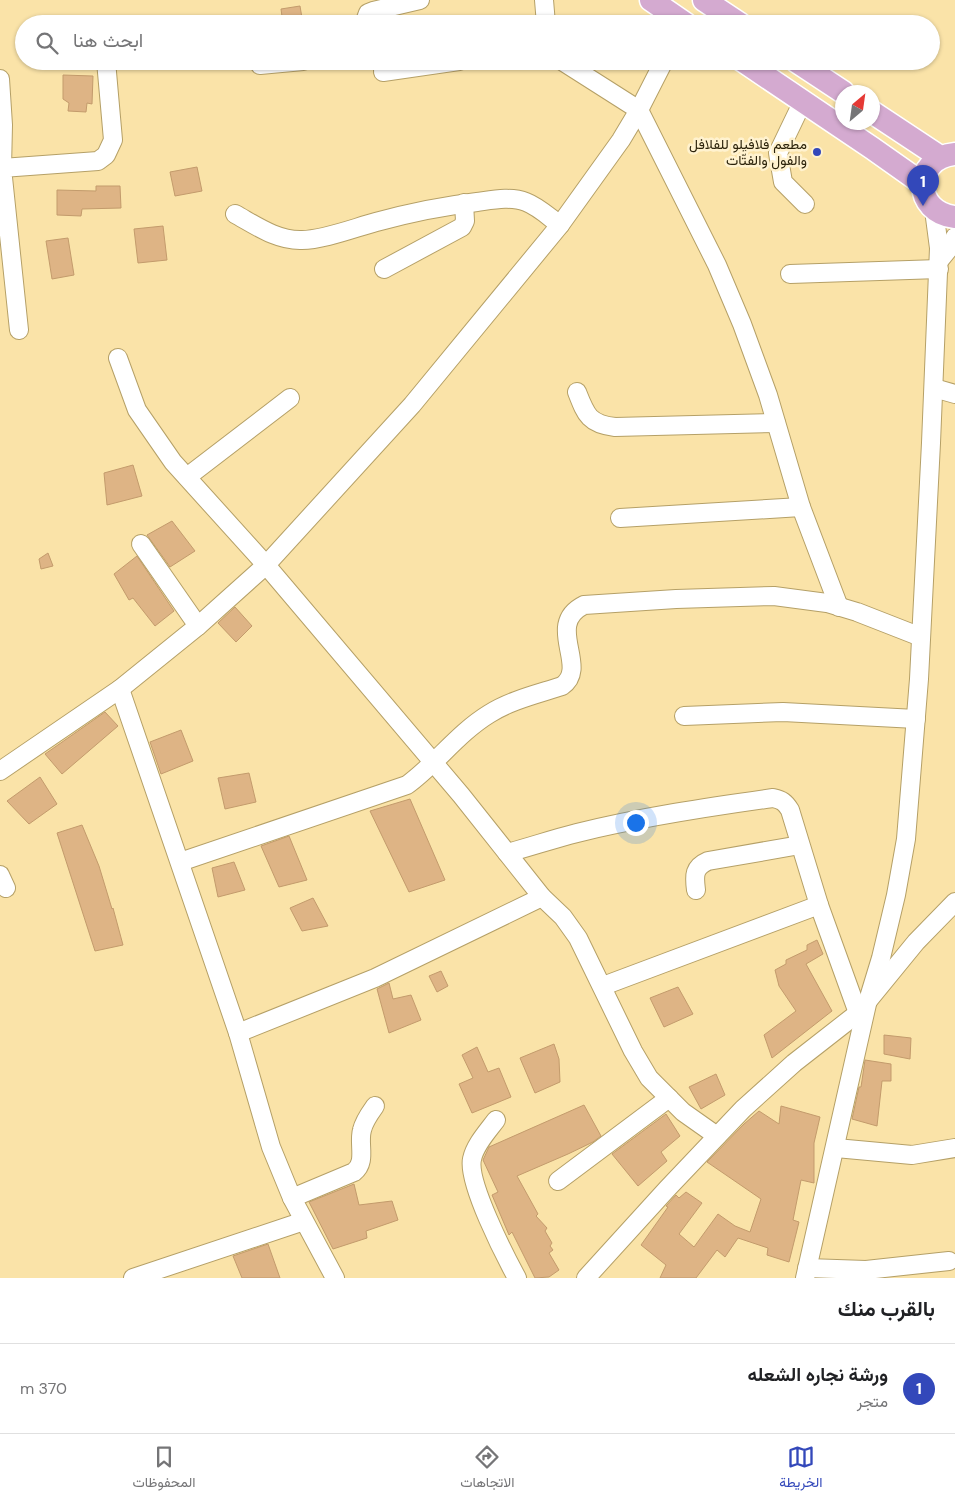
<!DOCTYPE html>
<html lang="ar">
<meta charset="utf-8">
<style>
:root{--surface:#fff;--page:#f6f6f6;--text:#202124;--muted:#757577;--line:#e0e0e0;--accent:#3348ba}
body{margin:0;font-family:"DM Sans",Vazirmatn,sans-serif;background:var(--page);color:var(--text);direction:rtl}
.compass{position:absolute;left:835px;top:85px;width:45px;height:45px;border-radius:50%;background:var(--surface);box-shadow:0 1px 4px #0004;rotate:29deg}
.you{position:absolute;left:635px;top:822px;width:18px;height:18px;margin:-12px;border:4px solid #fff;border-radius:50%;background:#1a73e8;box-shadow:0 0 0 8px #1a73e833}
.badge{display:grid;place-items:center;width:32px;height:32px;border-radius:50%;background:var(--accent);color:#fff;font-size:16px;font-weight:700}
.pin{position:absolute;translate:-50% -41px;filter:drop-shadow(0 1px 2px #0008)}
.pin::after{content:'';position:absolute;top:26px;width:18px;height:15px;background:inherit;clip-path:polygon(0 0,100% 0,50% 100%)}
.list{margin:0;padding:0;list-style:none}
h2{display:flex;justify-content:space-between;align-items:center;height:65px;margin:0;padding:0 20px;font-size:21px}
h2 small{font-size:16px;font-weight:400;color:var(--muted)}
.list li{display:grid;grid-template-columns:32px 1fr auto;gap:15px;align-items:center;box-sizing:border-box;height:90px;padding:0 20px;border-top:1px solid var(--line)}
.list b{display:block;font-size:19px;white-space:nowrap}
.list p{margin:0;font-size:16px;white-space:nowrap;color:var(--muted)}
.list em{font-size:16px;font-style:normal;color:var(--muted)}
.icon{flex:none;width:28px;height:28px;fill:none;stroke:currentColor;stroke-width:2;stroke-linecap:round;stroke-linejoin:round}
.map{position:relative;flex:none;width:955px;height:1278px;overflow:hidden;direction:ltr}
.search{position:absolute;background:var(--surface);box-shadow:0 1px 4px #0004;left:15px;right:15px;top:15px;height:55px;display:flex;align-items:center;gap:12px;box-sizing:border-box;padding:0 18px;border-radius:28px;color:var(--muted);font-size:19px}
.sheet{height:155px;background:var(--surface)}
nav{display:flex;justify-content:space-around;align-items:center;box-sizing:border-box;height:70px;border-top:1px solid var(--line);background:var(--surface);font-size:14px;color:var(--muted)}
nav a{display:grid;justify-items:center;gap:2px}
nav .on{color:var(--accent)}
.map>svg:first-child{display:block}
.building{fill:#deb485;stroke:#c39b6c}
.lines{fill:none;stroke-linecap:round;stroke-linejoin:round}
.minor-casing{stroke:#b5a067;stroke-width:20}
.major-casing{stroke:#fff;stroke-width:25}
.minor{stroke:#fff;stroke-width:18}
.major{stroke:#d4aad0;stroke-width:22}
.poi-dot{fill:#3348ba;stroke:#fff2cf;stroke-width:2}
.labels{text-anchor:middle;stroke-width:5;stroke-linejoin:round;paint-order:stroke}
.poi-label{font-size:14px;fill:#2b220a;stroke:#fff2cf;text-anchor:end}
</style>
<div class="map">
<svg width="955" height="1278" viewBox="0 0 955 1278">
<rect width="100%" height="100%" fill="#fae3a8"/>
<g class="building">
<polygon points="300,6 303,24 283,24 281,9"/>
<polygon points="63,75 93,76 92,104 87,103 86,112 68,111 69,103 63,99"/>
<polygon points="197,167 202,191 175,196 170,172"/>
<polygon points="96,186 120,186 121,208 82,209 81,216 57,215 57,190 96,191"/>
<polygon points="163,226 167,260 138,263 134,229"/>
<polygon points="68,238 74,275 52,279 46,241"/>
<polygon points="133,465 142,496 107,505 104,473"/>
<polygon points="172,521 195,551 170,567 147,535"/>
<polygon points="48,553 53,566 41,569 39,559"/>
<polygon points="137,556 174,611 155,626 133,598 129,600 114,574"/>
<polygon points="235,607 252,626 236,642 218,623"/>
<polygon points="105,712 118,726 62,774 45,754"/>
<polygon points="181,730 193,761 161,774 150,742"/>
<polygon points="249,773 256,802 225,809 218,778"/>
<polygon points="40,777 57,804 29,824 7,801"/>
<polygon points="410,799 445,880 409,892 370,811"/>
<polygon points="82,825 99,866 112,909 113,908 123,945 95,951 85,920 57,833"/>
<polygon points="289,836 307,880 279,887 261,846"/>
<polygon points="234,862 245,890 218,897 212,868"/>
<polygon points="313,898 328,926 302,931 290,908"/>
<polygon points="817,940 823,954 806,964 832,1011 772,1058 764,1035 796,1011 779,986 775,970 786,964 786,960 807,950 807,945"/>
<polygon points="441,971 448,986 437,992 429,976"/>
<polygon points="389,983 393,999 411,995 421,1020 389,1033 377,989"/>
<polygon points="678,987 693,1014 664,1027 650,998"/>
<polygon points="884,1035 911,1038 910,1059 884,1054"/>
<polygon points="554,1044 559,1059 560,1082 535,1093 520,1058"/>
<polygon points="477,1047 488,1072 499,1068 511,1097 472,1113 459,1084 473,1078 462,1055"/>
<polygon points="865,1060 891,1064 891,1081 882,1081 877,1126 852,1119 859,1087 861,1087"/>
<polygon points="716,1074 725,1095 701,1109 689,1087"/>
<polygon points="584,1105 601,1136 593,1142 568,1154 517,1176 538,1214 536,1216 547,1228 545,1231 552,1243 550,1246 553,1250 549,1253 559,1270 549,1277 535,1278 512,1232 509,1235 492,1195 498,1192 483,1160 489,1147"/>
<polygon points="781,1106 820,1117 814,1143 814,1183 801,1180 793,1220 799,1222 789,1262 767,1255 768,1248 738,1238 725,1257 717,1250 696,1278 660,1278 666,1265 641,1245 668,1207 666,1206 676,1195 679,1198 686,1192 702,1203 679,1234 694,1247 718,1214 735,1226 750,1232 761,1199 707,1162 744,1124 759,1111 779,1124"/>
<polygon points="666,1114 680,1136 661,1152 667,1161 638,1186 612,1154"/>
<polygon points="354,1184 359,1205 392,1201 398,1220 366,1231 367,1238 333,1249 309,1202"/>
<polygon points="268,1244 280,1278 242,1278 233,1256"/>
</g>
<g class="lines">
<defs>
<g id="minor">
<polyline points="544,0 546,24"/>
<polyline points="364,24 368,13 373,11 420,0"/>
<polyline points="562,61 639,110 717,265 742,324 768,395 801,507 839,607"/>
<polyline points="260,65 303,61"/>
<polyline points="383,72 459,61"/>
<polyline points="0,79 3,125 2,168 0,168"/>
<polyline points="803,101 778,153 783,182 805,204"/>
<path d="M 235,214 C 255,225 277,241 302,240 C 323,240 354,228 376,222 C 409,213 443,206 477,202 C 492,200 511,196 526,202 C 539,207 549,217 560,225"/>
<polyline points="939,261 951,246 955,237"/>
<polyline points="384,269 462,227 465,221 464,203"/>
<polyline points="790,274 939,269"/>
<polyline points="19,330 2,168 98,161 106,155 113,140 106,61"/>
<polyline points="118,358 137,410 173,462 266,565 461,795 542,897 563,917 578,938 633,1051 649,1078 683,1112 717,1136"/>
<polyline points="934,388 955,394"/>
<path d="M 577,392 C 586,415 589,424 615,427 L 776,423"/>
<polyline points="187,477 290,398"/>
<polyline points="620,518 801,507"/>
<polyline points="141,544 198,626"/>
<polyline points="120,689 238,1033 271,1147 292,1198 335,1278"/>
<polyline points="684,716 783,712 916,719"/>
<polyline points="0,771 120,689 198,626 266,565 412,405 560,225 621,140 639,110 664,61"/>
<path d="M 507,853 C 530,847 553,839 577,833 C 641,817 708,807 773,798 C 782,800 785,802 790,810 L 819,905 L 858,1013"/>
<path d="M 180,862 L 407,785 C 436,764 458,733 489,714 C 511,700 538,694 562,686 C 590,667 544,625 584,605 L 676,599 L 774,596 L 827,603 L 857,612 L 921,637"/>
<polyline points="0,875 6,888"/>
<path d="M 696,890 C 694,875 694,867 708,861 L 800,845"/>
<polyline points="603,986 819,905"/>
<polyline points="238,1033 375,978 542,897"/>
<path d="M 496,1120 C 487,1132 475,1145 472,1159 C 467,1182 505,1256 517,1278"/>
<polyline points="836,1148 912,1155 955,1148"/>
<polyline points="558,1181 669,1098"/>
<path d="M 292,1198 L 354,1172 C 367,1162 358,1144 362,1130 C 364,1121 370,1113 375,1106"/>
<polyline points="807,1268 866,1270 949,1261"/>
<polyline points="133,1278 304,1221"/>
<polyline points="586,1278 667,1189 743,1109 794,1063 858,1013 916,942 955,902"/>
<polyline points="805,1278 867,1004 881,958 896,895 906,839 919,679 931,443 939,248 934,210"/>
</g>
<g id="major">
<polyline points="651,0 686,24"/>
<polyline points="704,0 740,24"/>
<polyline points="743,61 872,148 923,184"/>
<polyline points="796,61 843,92"/>
<polyline points="872,112 940,157"/>
<path d="M 955,154 C 912,158 913,213 955,217"/>
</g>
</defs>
<use href="#minor" class="minor-casing"/>
<use href="#major" class="major-casing"/>
<use href="#minor" class="minor"/>
<use href="#major" class="major"/>
</g>
<circle class="poi-dot" cx="817" cy="152" r="5"/>
<g class="labels">
<g class="poi-label">
<text x="807" y="149">مطعم فلافيلو للفلافل<tspan x="807" dy="16">والفول والفتّات</tspan></text>
</g>
</g>
</svg>
<svg class="compass" viewBox="-18 -18 36 36"><path d="M0-13l5 13h-10z" fill="#e53935"/><path d="M0 13l5-13h-10z" fill="#757577"/></svg>
<div class="you"></div>
<div class="pin badge" style="left:923px;top:206px">1</div>
<div class="search"><svg class="icon" aria-label="search" viewBox="0 0 24 24"><circle cx="10" cy="10" r="6"/><path d="M15 15l6 6"/></svg>ابحث هنا</div>
</div>
<section class="sheet">
<h2>بالقرب منك<small></small></h2>
<ul class="list">
<li><span class="badge">1</span><div><b>ورشة نجاره الشعله</b><p>متجر</p></div><em>370 m</em></li>
</ul>
</section>
<nav>
<a class="on"><svg class="icon" aria-label="map" viewBox="0 0 24 24"><path d="M3 6l6-2 6 2 6-2v14l-6 2-6-2-6 2zM9 4v14M15 6v14"/></svg>الخريطة</a>
<a><svg class="icon" aria-label="directions" viewBox="0 0 24 24"><path d="M12 3l9 9-9 9-9-9zM9 14v-3h6M13 9l2 2-2 2"/></svg>الاتجاهات</a>
<a><svg class="icon" aria-label="saved" viewBox="0 0 24 24"><path d="M7 4h10v16l-5-4-5 4z"/></svg>المحفوظات</a>
</nav>
